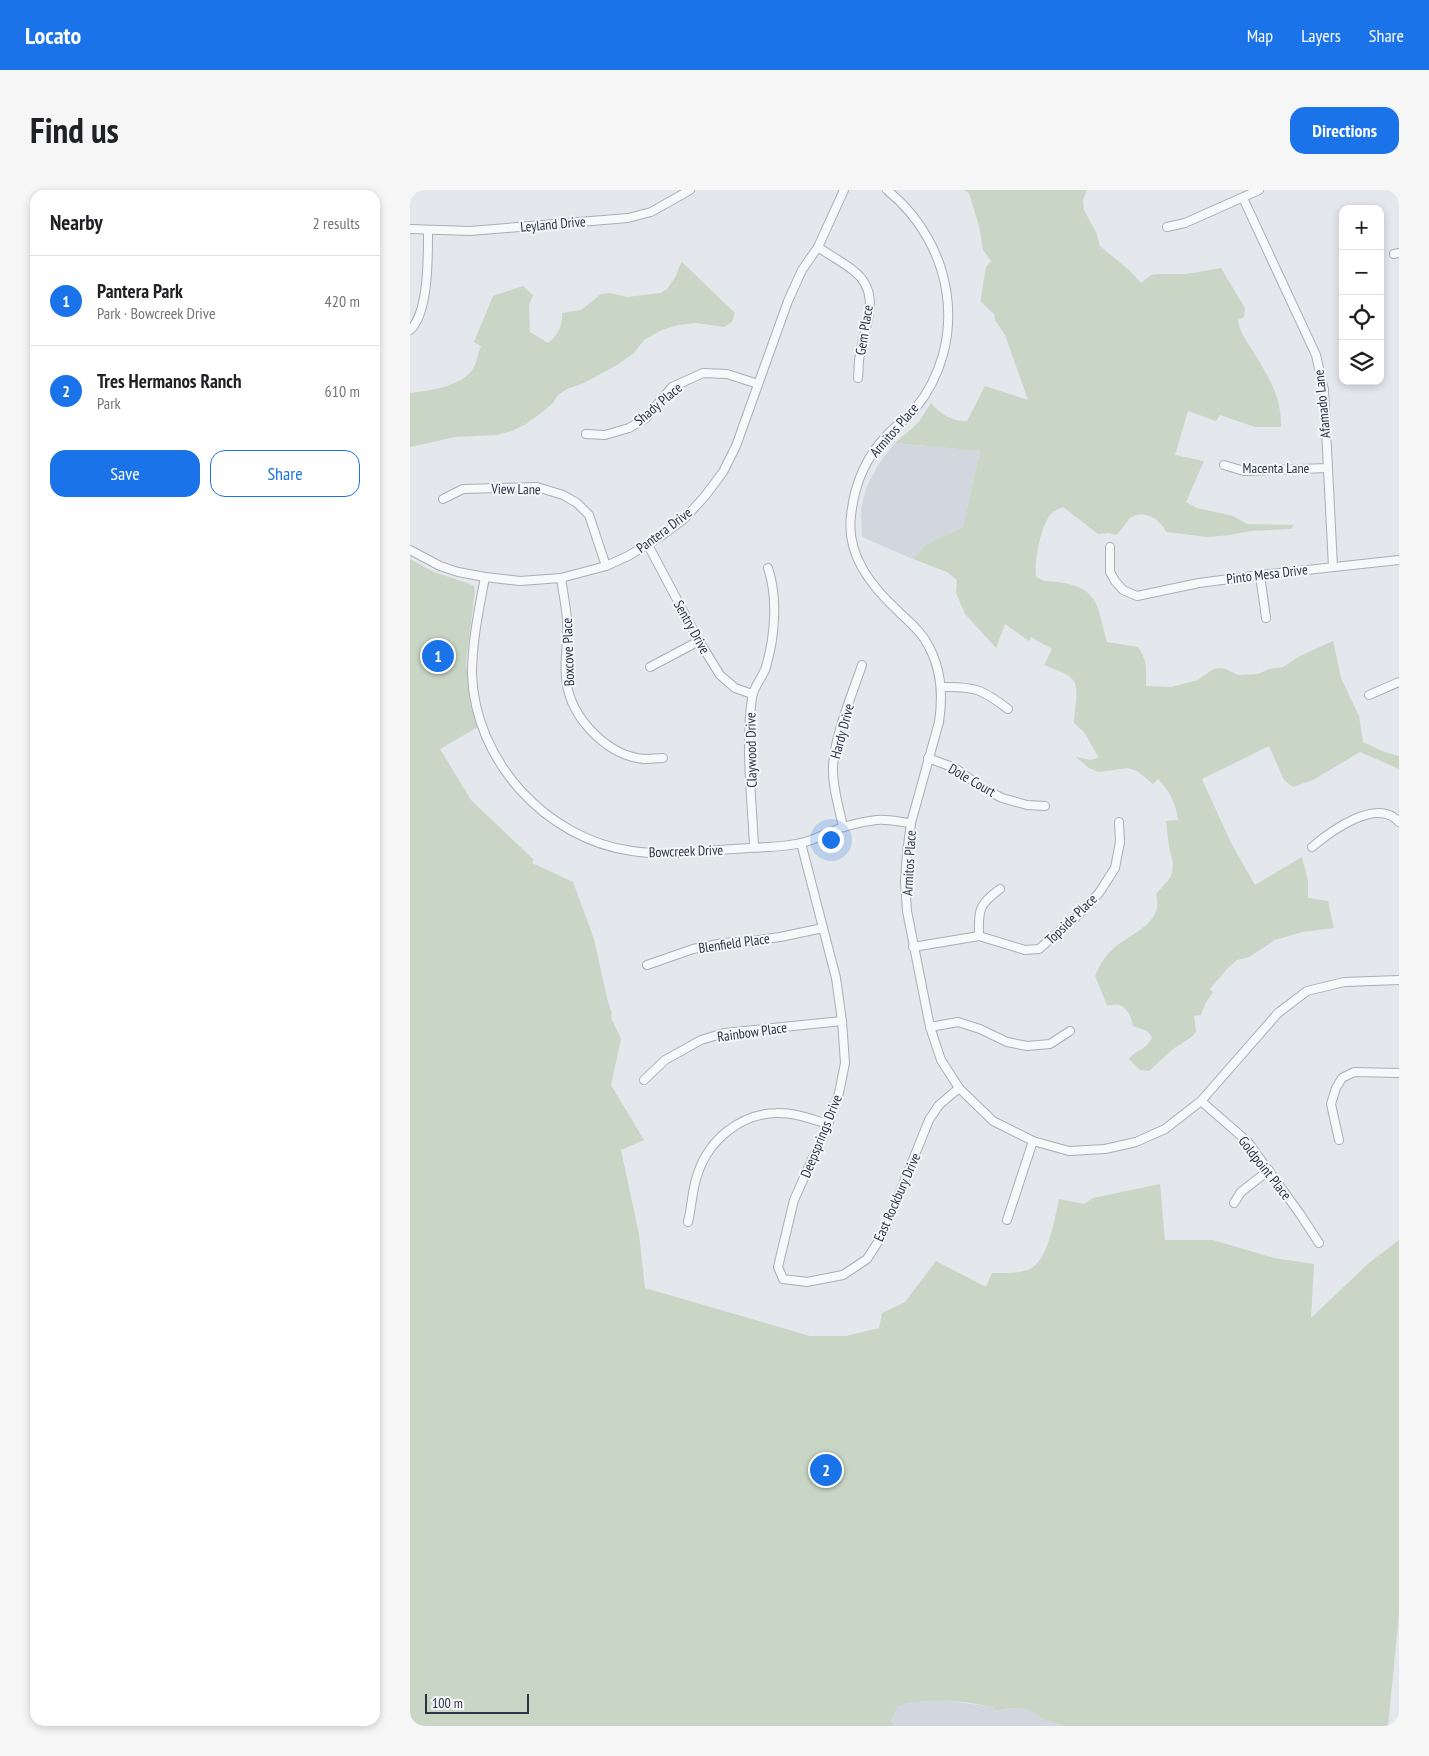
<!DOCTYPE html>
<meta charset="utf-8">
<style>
:root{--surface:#fff;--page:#f6f6f6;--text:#202124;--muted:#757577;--line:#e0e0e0;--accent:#1a73e8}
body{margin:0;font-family:"PT Sans Narrow",sans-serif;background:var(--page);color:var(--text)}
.controls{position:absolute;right:15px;top:15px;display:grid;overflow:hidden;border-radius:10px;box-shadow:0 2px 8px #0003}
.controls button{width:45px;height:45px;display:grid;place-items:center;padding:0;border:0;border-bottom:1px solid var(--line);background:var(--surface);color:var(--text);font:25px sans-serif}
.scale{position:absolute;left:15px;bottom:12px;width:104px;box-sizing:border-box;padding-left:5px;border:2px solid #2b3445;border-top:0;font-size:14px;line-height:18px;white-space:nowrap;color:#2b3445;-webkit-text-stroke:4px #f4f6f9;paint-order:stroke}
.you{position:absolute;left:420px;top:649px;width:18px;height:18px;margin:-12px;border:4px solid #fff;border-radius:50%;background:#1a73e8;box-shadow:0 0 0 8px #1a73e833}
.badge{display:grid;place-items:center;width:32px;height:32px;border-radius:50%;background:var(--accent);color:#fff;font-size:16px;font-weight:700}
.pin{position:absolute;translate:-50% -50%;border:2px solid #fff;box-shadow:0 1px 5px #0006}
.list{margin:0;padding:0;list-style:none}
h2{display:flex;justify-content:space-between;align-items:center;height:65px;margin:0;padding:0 20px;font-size:21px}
h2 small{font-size:16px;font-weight:400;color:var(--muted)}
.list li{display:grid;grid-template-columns:32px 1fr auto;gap:15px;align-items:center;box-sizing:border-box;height:90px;padding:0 20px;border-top:1px solid var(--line)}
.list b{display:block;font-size:19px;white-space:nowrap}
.list p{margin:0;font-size:16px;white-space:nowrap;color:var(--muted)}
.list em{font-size:16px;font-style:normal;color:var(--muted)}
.actions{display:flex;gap:10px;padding:15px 20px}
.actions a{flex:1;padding:11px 0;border:1px solid var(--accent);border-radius:15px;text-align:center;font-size:18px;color:var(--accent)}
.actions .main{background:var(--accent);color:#fff}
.icon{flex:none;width:28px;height:28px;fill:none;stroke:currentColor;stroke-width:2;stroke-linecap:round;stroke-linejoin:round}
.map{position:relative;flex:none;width:989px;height:1536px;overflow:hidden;border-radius:15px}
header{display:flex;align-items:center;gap:30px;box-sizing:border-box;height:70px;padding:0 25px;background:var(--accent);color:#fff}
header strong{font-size:24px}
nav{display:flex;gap:28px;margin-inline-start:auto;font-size:18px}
.intro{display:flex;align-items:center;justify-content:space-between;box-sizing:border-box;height:120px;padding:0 30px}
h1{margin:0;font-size:35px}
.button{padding:12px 22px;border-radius:15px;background:var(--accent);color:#fff;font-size:18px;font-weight:700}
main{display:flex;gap:30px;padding:0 30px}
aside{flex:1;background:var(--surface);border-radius:15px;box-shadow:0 2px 8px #0003}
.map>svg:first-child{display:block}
.built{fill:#d2d6de}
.green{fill:#c9d6c5}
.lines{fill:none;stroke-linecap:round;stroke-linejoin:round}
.street-casing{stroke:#a9aeb7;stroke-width:10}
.street{stroke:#f7f8fa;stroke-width:8}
.labels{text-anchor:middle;stroke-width:4;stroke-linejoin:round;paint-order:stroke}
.street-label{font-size:14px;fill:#2b3445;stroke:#f4f6f9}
</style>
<header>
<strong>Locato</strong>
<nav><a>Map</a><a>Layers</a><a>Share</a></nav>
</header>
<div class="intro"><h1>Find us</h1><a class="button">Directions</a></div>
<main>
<aside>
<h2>Nearby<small>2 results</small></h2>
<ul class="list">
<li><span class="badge">1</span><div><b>Pantera Park</b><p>Park · Bowcreek Drive</p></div><em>420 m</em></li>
<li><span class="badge">2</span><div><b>Tres Hermanos Ranch</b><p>Park</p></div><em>610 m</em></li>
</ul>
<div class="actions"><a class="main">Save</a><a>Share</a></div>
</aside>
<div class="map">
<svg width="989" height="1536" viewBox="0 0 989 1536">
<rect width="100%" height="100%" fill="#e4e7ec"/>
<g class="built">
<polygon points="485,253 570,261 553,337 515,355 503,369 452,347 451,318 457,296 468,275"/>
<polygon points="526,1509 583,1517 586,1521 599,1518 614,1519 625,1523 634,1530 654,1536 487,1536 481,1532 488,1516 507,1511"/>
</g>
<g class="green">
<path d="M 554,0 L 677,0 L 673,10 L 674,20 L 686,42 L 690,56 L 719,80 L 731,93 L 741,85 L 747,84 L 777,84 L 811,78 L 835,118 L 834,127 L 828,130 C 830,142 835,149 841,158 C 857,185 872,205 871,237 L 845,237 L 810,225 L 806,231 L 778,221 L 765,265 L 794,271 L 776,312 L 787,318 L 823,326 L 837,334 L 884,335 L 881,339 L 840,341 L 820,345 L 797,347 L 756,342 C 751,329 732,318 719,329 C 715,334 712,340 706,345 L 699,343 L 688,344 L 653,317 C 650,319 645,320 643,322 C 631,332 624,372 626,386 C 632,392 639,391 647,392 C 690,397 687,417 697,452 L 728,457 C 738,472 736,479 736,496 L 761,497 L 788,490 L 802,480 L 809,478 L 816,479 L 828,485 L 848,484 L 859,479 L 873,477 L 890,466 L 923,451 L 931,488 L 949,526 L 953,552 L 972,561 L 989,566 L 989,579 L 950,562 L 903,590 L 883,597 L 874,590 L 859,556 L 792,589 L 821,653 L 845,695 L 892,667 L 898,691 L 898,708 L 918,711 L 924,738 L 892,742 L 865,750 L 839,767 L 827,770 L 817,779 L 800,799 L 803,802 L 795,814 L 791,825 L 784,826 L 786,841 L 783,846 L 763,859 L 739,881 L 730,880 L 719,869 C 727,859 736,861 742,847 L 737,841 L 723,836 C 721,827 718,818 709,815 C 706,814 701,816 697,815 L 685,786 C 689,776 694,767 703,759 C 719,744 755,734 746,704 L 760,688 L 762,683 L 763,673 L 759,657 L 756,631 L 768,630 C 766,613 760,602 748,589 L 743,594 L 727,581 L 718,578 L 689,582 L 679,578 L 666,567 L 680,570 L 689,568 L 674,542 L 664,533 C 664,523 670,497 663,490 C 656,482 643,479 634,475 L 642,459 L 621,447 L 619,451 L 595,434 L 586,458 L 555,424 L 546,403 L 547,390 L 537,382 L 503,369 L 515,355 L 553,337 L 570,261 L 485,253 L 508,233 L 521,213 C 530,224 543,232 557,231 L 575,196 L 618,210 L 595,145 L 585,130 L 584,124 L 571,112 L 571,107 L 576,77 L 581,71 L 573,60 L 569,36 L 559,3 Z"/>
<path d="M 272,72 L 325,123 L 322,132 L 314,137 L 286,133 L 268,135 L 252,140 L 234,150 L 224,163 L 207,175 L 174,193 L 157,199 L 148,205 L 143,213 L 130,224 L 116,234 L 102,241 L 86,245 L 45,247 L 0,257 L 0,203 C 19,201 52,196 63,179 C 67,172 68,163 71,156 L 64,152 L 83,106 L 113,96 L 123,105 L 119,115 L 120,142 L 138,153 C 148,146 153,134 152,123 L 171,120 L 191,104 L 199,103 L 217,107 L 251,103 L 257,99 L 266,86 L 270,75 Z"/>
<path d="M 0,369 L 24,382 L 60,394 L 64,396 L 65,401 L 56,472 L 61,512 L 68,537 L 30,559 L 61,610 L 124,670 L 122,673 L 163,692 L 184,749 L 198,812 L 202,823 L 201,828 L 211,849 L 201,895 L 234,950 L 211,960 L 229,1044 L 235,1098 L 400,1146 L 436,1146 L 469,1138 L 472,1123 L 495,1112 L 526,1071 L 576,1097 L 582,1083 C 594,1083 608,1084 620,1079 C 638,1071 645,1027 649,1009 L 674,1014 L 683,1008 L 750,994 L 755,1050 L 803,1050 L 864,1068 L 904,1074 L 901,1128 L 960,1072 L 989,1050 L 989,1424 L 978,1536 L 654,1536 L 634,1530 L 625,1523 L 614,1519 L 599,1518 L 585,1521 L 583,1517 C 551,1511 520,1506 488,1516 L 481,1532 L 487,1536 L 0,1536 Z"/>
</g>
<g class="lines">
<defs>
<g id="street">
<path d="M 477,0 C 544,54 560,151 505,219 C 497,229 485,236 477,245 C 455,268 444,296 441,326 C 436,365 462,397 488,421 C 499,432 511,441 518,455 C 531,478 533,506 529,532 L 501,633 L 497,663 L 495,692 L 497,721 L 520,837 L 531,870 L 549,898 L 583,931 L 623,951 L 659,961 L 695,959 L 726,952 L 755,939 L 791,911 L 868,823 L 897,801 L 934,792 L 989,790"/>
<polyline points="833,8 906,165 914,200 923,377"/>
<polyline points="757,37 775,33 849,0"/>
<polyline points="0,39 60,41 218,28 241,22 280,0"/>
<path d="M 408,57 C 419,65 433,72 444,81 C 473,104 454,136 450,165 C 448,172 449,180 448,188"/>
<polyline points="984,64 989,63"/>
<path d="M 0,140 C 19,123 18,65 18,40"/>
<polyline points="176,244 195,245 219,238 236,228 262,197 293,183 317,184 348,194"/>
<polyline points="814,275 834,281 918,278"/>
<polyline points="33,309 53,299 127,297 153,305 167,313 179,325 196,376"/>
<polyline points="238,355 289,451 310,485 325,498 342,504"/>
<polyline points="700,357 700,382 705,391 713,400 727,406 789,393 850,385 989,370"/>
<polyline points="0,360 30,376 48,382 75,387 110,391 151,388 196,376 218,366 251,346 275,328 295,306 313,282 326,256 378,111 392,80 408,57 434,0"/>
<polyline points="850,385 856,428"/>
<path d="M 75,387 C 69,419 62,452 62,484 C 65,571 136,649 222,661 C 255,666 290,661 323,659 C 344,657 371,658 391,653 C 406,650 419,641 434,637 C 444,634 456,631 467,630 C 478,629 490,632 501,633"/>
<path d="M 151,388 C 153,402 156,416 157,430 C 159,453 152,477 158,500 C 166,532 199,566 234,569 C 240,569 247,568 253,568"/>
<polyline points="240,477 289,451"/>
<path d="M 531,497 C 564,496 572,499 598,519"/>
<polyline points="959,505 989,492"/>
<polyline points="518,568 545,578 571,597 592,608 617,615 635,616"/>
<path d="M 433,637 C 429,617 422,596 423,576 C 425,544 442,505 452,475"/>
<polyline points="391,653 426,788 432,831 435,873 429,903 418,934 384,1010 368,1077 373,1089 397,1092 433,1085 457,1069 473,1044 519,930 529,915 549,898"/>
<path d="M 344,657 C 342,608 335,557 342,508 C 343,497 353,487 356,477 C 365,446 368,408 358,378"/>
<path d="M 902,657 C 921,641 967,607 989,632"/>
<path d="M 569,746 C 568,720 569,714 590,699"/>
<polyline points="503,757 569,746 615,760 629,759 666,727 689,703 705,678 710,652 709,632"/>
<polyline points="237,775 283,759 313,753 342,751 370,747 413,738"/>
<polyline points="520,837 548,832 570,839 597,852 617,856 640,854 660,841"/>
<polyline points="234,890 255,870 291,850 314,843 432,831"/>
<polyline points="791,911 838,952 890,1024 909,1053"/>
<polyline points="929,950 921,914 926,898 932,888 944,882 989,883"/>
<polyline points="824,1013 831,1002 859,980"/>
<polyline points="597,1030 623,951"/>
<path d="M 278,1032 C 282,1016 282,998 288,983 C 299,950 330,924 366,923 C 383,922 401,929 418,934"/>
</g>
</defs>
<use href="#street" class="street-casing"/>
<use href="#street" class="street"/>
</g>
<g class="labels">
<g class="street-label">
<text transform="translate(143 34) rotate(-5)" y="5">Leyland Drive</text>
<text transform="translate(454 140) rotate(-81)" y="5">Gem Place</text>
<text transform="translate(248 214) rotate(-40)" y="5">Shady Place</text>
<text transform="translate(912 214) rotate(-96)" y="5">Afamado Lane</text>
<text transform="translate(484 240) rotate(-49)" y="5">Armitos Place</text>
<text x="866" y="283">Macenta Lane</text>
<text transform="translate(106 299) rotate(1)" y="5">View Lane</text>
<text transform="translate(254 340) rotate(-37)" y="5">Pantera Drive</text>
<text transform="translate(857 384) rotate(-7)" y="5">Pinto Mesa Drive</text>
<text transform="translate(282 437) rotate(61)" y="5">Sentry Drive</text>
<text transform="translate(158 462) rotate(-92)" y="5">Boxcove Place</text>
<text transform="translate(432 541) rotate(-75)" y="5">Hardy Drive</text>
<text transform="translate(341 560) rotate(-91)" y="5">Claywood Drive</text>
<text transform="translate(562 590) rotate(30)" y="5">Dole Court</text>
<text transform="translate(276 661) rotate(-2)" y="5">Bowcreek Drive</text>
<text transform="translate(499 673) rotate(-87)" y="5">Armitos Place</text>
<text transform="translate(661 729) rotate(-44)" y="5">Topside Place</text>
<text transform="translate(324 753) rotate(-8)" y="5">Blenfield Place</text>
<text transform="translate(342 842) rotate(-8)" y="5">Rainbow Place</text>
<text transform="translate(411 946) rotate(-68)" y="5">Deepsprings Drive</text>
<text transform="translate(855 978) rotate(52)" y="5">Goldpoint Place</text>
<text transform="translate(487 1007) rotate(-66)" y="5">East Rockbury Drive</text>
</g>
</g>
</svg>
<div class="controls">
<button>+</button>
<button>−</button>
<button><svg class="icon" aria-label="locate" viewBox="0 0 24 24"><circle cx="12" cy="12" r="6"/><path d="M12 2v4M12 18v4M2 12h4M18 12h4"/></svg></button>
<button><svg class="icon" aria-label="layers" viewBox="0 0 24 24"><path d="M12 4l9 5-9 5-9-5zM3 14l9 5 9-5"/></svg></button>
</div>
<div class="scale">100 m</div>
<div class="you"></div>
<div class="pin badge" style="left:28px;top:466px">1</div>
<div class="pin badge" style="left:416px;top:1280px">2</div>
</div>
</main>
